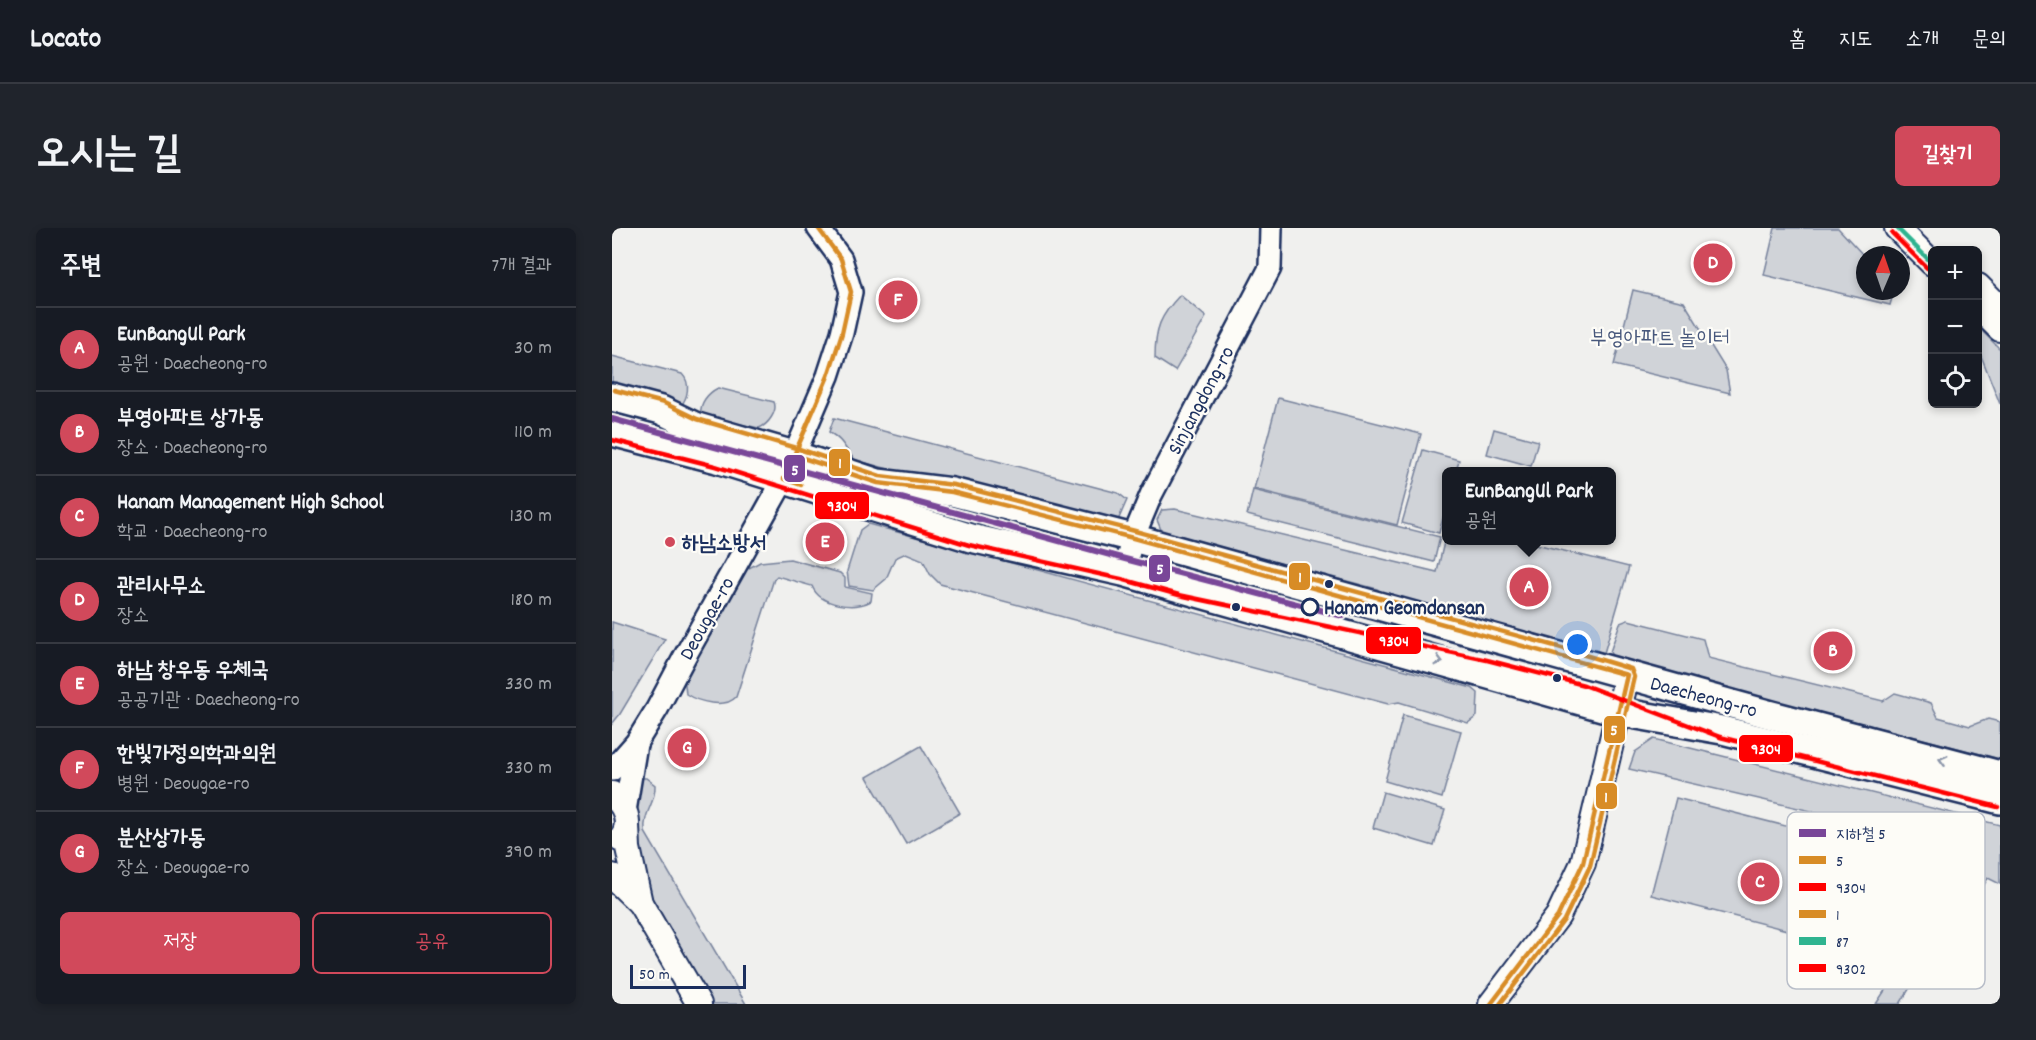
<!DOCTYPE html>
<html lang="ko">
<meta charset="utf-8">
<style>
:root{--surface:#171b24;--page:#20242c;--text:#f1f3f6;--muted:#9ea1a6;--line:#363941;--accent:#d1495b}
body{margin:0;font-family:Dekko,"Poor Story",sans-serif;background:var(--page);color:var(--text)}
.controls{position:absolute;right:18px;top:18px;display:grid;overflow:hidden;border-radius:9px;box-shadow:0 3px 9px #0003}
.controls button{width:54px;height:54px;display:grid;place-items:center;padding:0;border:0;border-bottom:2px solid var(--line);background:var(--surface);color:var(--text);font:30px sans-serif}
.compass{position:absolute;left:1244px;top:18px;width:54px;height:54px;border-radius:50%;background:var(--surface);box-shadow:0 3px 9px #0003;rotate:2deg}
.scale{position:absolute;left:18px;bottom:15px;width:116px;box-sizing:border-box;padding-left:6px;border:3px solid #1b2f5e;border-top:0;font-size:16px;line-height:21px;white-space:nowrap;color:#1b2f5e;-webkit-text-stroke:4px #fdfcf7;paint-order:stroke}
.you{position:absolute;left:966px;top:417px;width:21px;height:21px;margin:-15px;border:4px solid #fff;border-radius:50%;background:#1a73e8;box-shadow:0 0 0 9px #1a73e833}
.badge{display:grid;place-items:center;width:39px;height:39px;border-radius:50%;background:var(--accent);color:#fff;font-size:20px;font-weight:700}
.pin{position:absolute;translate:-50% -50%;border:3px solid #fff;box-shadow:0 2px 6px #0006}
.popup{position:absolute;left:830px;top:239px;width:174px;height:78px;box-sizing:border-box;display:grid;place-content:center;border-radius:9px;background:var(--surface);filter:drop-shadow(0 2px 4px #0005);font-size:20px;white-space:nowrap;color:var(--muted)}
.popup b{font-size:22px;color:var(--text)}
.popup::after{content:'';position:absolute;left:50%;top:100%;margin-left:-12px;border:12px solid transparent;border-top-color:var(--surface)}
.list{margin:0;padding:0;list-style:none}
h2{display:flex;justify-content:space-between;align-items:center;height:78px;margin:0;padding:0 24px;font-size:26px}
h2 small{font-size:20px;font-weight:400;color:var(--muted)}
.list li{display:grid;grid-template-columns:39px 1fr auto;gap:18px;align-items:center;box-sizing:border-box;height:84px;padding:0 24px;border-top:2px solid var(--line)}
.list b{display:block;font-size:22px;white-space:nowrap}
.list p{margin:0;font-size:20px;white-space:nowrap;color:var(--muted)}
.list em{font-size:20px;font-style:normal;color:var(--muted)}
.actions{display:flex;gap:12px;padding:18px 24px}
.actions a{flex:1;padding:14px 0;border:2px solid var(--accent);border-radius:9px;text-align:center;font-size:21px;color:var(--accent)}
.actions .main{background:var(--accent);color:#fff}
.icon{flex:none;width:33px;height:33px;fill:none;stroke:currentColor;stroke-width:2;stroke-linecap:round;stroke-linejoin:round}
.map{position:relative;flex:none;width:1388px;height:776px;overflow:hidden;border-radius:9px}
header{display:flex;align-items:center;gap:36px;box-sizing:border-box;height:84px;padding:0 30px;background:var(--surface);border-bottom:2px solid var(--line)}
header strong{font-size:28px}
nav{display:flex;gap:33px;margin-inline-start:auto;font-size:21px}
.intro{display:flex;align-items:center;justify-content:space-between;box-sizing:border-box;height:144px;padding:0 36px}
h1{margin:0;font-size:42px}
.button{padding:15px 27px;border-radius:9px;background:var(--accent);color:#fff;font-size:21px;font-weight:700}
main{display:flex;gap:36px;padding:0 36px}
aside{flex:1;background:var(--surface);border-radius:9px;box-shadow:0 3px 9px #0003}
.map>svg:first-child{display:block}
.green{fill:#d0d3d8;stroke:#76819b;stroke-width:1.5}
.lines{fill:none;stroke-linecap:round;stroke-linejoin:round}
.tertiary-casing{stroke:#1b2f5e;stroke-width:26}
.secondary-casing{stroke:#1b2f5e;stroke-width:28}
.primary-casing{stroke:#1b2f5e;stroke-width:32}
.tertiary{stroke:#fdfcf7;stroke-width:21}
.secondary{stroke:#fdfcf7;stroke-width:24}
.primary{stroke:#fdfcf7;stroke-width:27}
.bus-1-casing{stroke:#fdfcf7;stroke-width:9}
.bus-2-casing{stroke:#fdfcf7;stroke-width:9}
.bus-3-casing{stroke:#fdfcf7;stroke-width:9}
.bus-4-casing{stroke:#fdfcf7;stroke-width:9}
.bus-5-casing{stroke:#fdfcf7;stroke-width:9}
.bus-1{stroke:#d88c26;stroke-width:4.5}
.bus-2{stroke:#f00;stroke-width:4.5}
.bus-3{stroke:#d88c26;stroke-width:4.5}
.bus-4{stroke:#2fb490;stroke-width:4.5}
.bus-5{stroke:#f00;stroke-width:4.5}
.metro-1-casing{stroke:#fdfcf7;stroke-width:10}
.metro-1{stroke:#794698;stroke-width:6}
.oneway{stroke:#8c96aa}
.poi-dot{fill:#d1495b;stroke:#fdfcf7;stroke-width:2}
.bus-dot{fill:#1b2f5e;stroke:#fdfcf7;stroke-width:2}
.stop-dot{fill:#fdfcf7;stroke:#1b2f5e;stroke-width:3}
.labels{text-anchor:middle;stroke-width:4.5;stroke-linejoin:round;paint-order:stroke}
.park-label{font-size:21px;fill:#48587c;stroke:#fdfcf7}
.street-label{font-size:21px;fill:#1b2f5e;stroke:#fdfcf7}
.poi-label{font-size:21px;font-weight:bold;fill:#1b2f5e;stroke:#fdfcf7;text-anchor:start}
.stop-label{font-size:21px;font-weight:bold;fill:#1b2f5e;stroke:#fdfcf7;text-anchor:start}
.key{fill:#fdfcf7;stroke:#b9bec9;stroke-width:1.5}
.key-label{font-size:16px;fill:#1b2f5e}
.line-badge{stroke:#fdfcf7;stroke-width:2}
.badge-label{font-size:16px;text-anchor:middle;font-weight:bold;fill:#fff}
</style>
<header>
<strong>Locato</strong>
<nav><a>홈</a><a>지도</a><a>소개</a><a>문의</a></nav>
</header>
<div class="intro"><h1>오시는 길</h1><a class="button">길찾기</a></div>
<main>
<aside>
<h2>주변<small>7개 결과</small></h2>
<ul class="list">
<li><span class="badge">A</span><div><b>EunBangUl Park</b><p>공원 · Daecheong-ro</p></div><em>30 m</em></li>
<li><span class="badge">B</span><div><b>부영아파트 상가동</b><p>장소 · Daecheong-ro</p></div><em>110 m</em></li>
<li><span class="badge">C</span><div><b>Hanam Management High School</b><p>학교 · Daecheong-ro</p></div><em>130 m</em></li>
<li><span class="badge">D</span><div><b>관리사무소</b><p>장소</p></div><em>180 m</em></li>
<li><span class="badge">E</span><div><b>하남 창우동 우체국</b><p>공공기관 · Daecheong-ro</p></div><em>330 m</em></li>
<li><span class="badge">F</span><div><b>한빛가정의학과의원</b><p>병원 · Deougae-ro</p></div><em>330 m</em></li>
<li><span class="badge">G</span><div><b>분산상가동</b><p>장소 · Deougae-ro</p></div><em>390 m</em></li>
</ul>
<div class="actions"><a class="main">저장</a><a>공유</a></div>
</aside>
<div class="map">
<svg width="1388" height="776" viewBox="0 0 1388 776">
<rect width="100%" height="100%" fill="#f0f0ee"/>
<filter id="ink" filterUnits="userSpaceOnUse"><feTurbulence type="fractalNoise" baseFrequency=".0167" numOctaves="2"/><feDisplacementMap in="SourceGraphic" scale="12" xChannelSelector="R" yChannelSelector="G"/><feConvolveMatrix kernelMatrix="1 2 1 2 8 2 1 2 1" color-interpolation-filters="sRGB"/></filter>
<g filter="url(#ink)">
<g class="green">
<polygon points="1163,0 1226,0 1253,29 1253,63 1282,63 1278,77 1152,47"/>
<polygon points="1021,62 1072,74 1114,142 1118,165 1002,137"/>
<path d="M 568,67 L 594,89 L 563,143 L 543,130 C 543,100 548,88 568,67 Z"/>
<polygon points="1366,99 1388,121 1388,176 1366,120"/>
<path d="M 0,128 L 70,146 C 79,155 76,170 68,179 L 0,163 Z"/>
<path d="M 106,160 L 162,174 C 166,183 156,197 147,200 L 89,188 C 87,175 96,165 106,160 Z"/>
<polygon points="666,170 809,206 785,297 642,261"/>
<path d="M 222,190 L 506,265 L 515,272 L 504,297 L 490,298 L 243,232 C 231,219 233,214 217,204 Z"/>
<polygon points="882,201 926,213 919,238 875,226"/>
<polygon points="811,222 847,232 844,243 834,244 834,279 827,305 790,295"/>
<polygon points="641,262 828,309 822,334 635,287"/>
<polygon points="563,281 825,344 834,306 834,312 912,313 1017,339 992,425 875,394 872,398 783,374 765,361 550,304 545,292 550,282"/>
<polygon points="256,296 860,460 866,465 865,488 856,495 787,474 776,476 328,356 318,346 311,332 294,325 283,330 274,351 261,362 237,358 235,343 248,302"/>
<path d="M 178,331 L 228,345 L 233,350 L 233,359 L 260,365 L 259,373 C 242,382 208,378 200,358 L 165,348 L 162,351 L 124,469 C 113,481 86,474 74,466 L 72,448 L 135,341 L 148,334 Z"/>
<polygon points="1016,392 1091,411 1096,430 1271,473 1283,465 1319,475 1326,489 1358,498 1376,491 1388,494 1388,531 1002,431 998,424 1008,395"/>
<polygon points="0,394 53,411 8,486 0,496"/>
<polygon points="791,487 849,503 830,570 773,553"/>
<path d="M 1042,511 L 1388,597 L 1388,656 L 1376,650 L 1316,750 C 1302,758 1293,749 1281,741 L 1309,698 L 1329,613 L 1017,541 L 1023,524 Z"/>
<polygon points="309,518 348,585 294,616 255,549"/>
<path d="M 20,550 L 34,550 L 43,557 C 44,576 31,583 33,604 L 134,776 L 95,776 L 29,672 Z"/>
<polygon points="771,564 833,582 822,618 761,600"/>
<polygon points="1064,570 1236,614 1210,711 1039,667"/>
<polygon points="1283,747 1299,758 1288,776 1264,776"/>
</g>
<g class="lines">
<defs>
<g id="tertiary">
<polyline points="511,344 521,310 539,267 658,40 659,0"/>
<polyline points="0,542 24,515 45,481 73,428 172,251 216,148 230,105 239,64 229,31 206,0"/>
<polyline points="13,583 24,516"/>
</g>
<g id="secondary">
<polyline points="1285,0 1320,35"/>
<polyline points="1366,58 1388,80"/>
<polyline points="1366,79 1388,101"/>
<path d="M 0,566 C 13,578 21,595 9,611"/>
<polyline points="15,597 16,620 28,675 87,776"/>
<polyline points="0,648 28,675"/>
<polyline points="879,776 946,688 971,635 1015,447"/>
</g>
<g id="primary">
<polyline points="0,169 49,182 82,198 182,227 266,255 340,264 521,310 1156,486 1388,547"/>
<polyline points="0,204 105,231 359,310 511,344 1008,484 1110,502 1388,572"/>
</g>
</defs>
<use href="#tertiary" class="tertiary-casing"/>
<use href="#secondary" class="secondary-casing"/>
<use href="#primary" class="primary-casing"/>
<use href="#tertiary" class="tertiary"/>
<use href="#secondary" class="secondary"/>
<use href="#primary" class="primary"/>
<defs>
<g id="bus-1">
<polyline points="182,227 266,255 340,264 521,310 1015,447 971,635 946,688 879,776"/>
<polyline points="189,257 172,251 216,148 230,105 239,64 229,31 206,0"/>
</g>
<polyline id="bus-2" points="0,212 103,238 357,317 509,351 567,367 875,432 972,457 1108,509 1386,579"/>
<polyline id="bus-3" points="2,162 52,175 85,191 184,220 268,248 342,257 523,303 943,418 1019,441 1022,449 978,638 952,692 888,776"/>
<polyline id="bus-4" points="1285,0 1320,35"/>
<polyline id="bus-5" points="1280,5 1315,40"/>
</defs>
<use href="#bus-1" class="bus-1-casing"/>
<use href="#bus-2" class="bus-2-casing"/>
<use href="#bus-3" class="bus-3-casing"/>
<use href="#bus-4" class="bus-4-casing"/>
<use href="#bus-5" class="bus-5-casing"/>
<use href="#bus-1" class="bus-1"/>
<use href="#bus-2" class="bus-2"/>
<use href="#bus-3" class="bus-3"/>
<use href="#bus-4" class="bus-4"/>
<use href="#bus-5" class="bus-5"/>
<defs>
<polyline id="metro-1" points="0,191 513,331 731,388"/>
</defs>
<use href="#metro-1" class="metro-1-casing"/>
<use href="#metro-1" class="metro-1"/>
</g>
<defs><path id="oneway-chevron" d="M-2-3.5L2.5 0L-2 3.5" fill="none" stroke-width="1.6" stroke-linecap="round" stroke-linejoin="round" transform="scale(1.5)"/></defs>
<g class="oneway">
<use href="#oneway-chevron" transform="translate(827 433) rotate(16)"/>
<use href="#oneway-chevron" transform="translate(1331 532) rotate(-165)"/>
</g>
</g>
<circle class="poi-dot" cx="58" cy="314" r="6"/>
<g class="bus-dot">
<circle cx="717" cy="356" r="5"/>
<circle cx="624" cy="379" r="5"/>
<circle cx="945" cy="450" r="5"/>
</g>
<circle class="stop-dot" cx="698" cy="379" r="8"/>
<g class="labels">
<g class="park-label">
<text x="1048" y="116">부영아파트 놀이터</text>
</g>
<g class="street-label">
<text transform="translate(588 172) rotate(-62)" y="7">Sinjangdong-ro</text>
<text transform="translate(94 390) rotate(-61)" y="7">Deougae-ro</text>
<text transform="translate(1092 468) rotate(15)" y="7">Daecheong-ro</text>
</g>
<g class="poi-label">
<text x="70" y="321">하남소방서</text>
</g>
<g class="stop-label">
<text x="712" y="386">Hanam Geomdansan</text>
</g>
</g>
<rect x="1175" y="584" width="198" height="177" rx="9" class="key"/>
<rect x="1187" y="601" width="27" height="8" fill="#794698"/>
<rect x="1187" y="628" width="27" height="8" fill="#d88c26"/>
<rect x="1187" y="655" width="27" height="8" fill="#f00"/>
<rect x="1187" y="682" width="27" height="8" fill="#d88c26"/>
<rect x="1187" y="709" width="27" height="8" fill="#2fb490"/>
<rect x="1187" y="736" width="27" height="8" fill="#f00"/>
<g class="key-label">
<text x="1224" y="611">지하철 5</text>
<text x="1224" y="638">5</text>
<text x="1224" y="665">9304</text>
<text x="1224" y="692">1</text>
<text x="1224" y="719">87</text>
<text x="1224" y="746">9302</text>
</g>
<g class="line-badge">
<rect x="216" y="220" width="23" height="29" rx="6" fill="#d88c26"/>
<rect x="171" y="226" width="23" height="29" rx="6" fill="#794698"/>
<rect x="202" y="263" width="56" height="29" rx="6" fill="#f00"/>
<rect x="536" y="326" width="23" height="29" rx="6" fill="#794698"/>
<rect x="676" y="334" width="23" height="29" rx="6" fill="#d88c26"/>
<rect x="753" y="398" width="57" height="29" rx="6" fill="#f00"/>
<rect x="991" y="487" width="23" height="29" rx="6" fill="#d88c26"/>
<rect x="1126" y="506" width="56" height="29" rx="6" fill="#f00"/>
<rect x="983" y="554" width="23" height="28" rx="6" fill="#d88c26"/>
</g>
<g class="badge-label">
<text x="228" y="240">1</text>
<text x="183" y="247">5</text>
<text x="230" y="283">9304</text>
<text x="548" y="346">5</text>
<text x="688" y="354">1</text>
<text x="782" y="418">9304</text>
<text x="1002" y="507">5</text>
<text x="1154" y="526">9304</text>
<text x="994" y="574">1</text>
</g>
</svg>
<div class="controls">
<button>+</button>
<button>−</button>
<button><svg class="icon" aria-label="locate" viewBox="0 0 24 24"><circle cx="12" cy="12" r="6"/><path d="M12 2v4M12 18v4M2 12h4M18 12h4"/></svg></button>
</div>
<svg class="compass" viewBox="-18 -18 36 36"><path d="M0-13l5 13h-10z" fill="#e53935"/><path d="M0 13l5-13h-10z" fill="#9ea1a6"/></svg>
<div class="scale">50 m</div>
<div class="you"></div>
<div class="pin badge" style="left:917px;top:359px">A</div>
<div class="popup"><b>EunBangUl Park</b>공원</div>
<div class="pin badge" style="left:1221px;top:423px">B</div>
<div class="pin badge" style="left:1148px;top:654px">C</div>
<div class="pin badge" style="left:1101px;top:35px">D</div>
<div class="pin badge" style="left:213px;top:314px">E</div>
<div class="pin badge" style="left:286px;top:72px">F</div>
<div class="pin badge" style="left:75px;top:520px">G</div>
</div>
</main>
